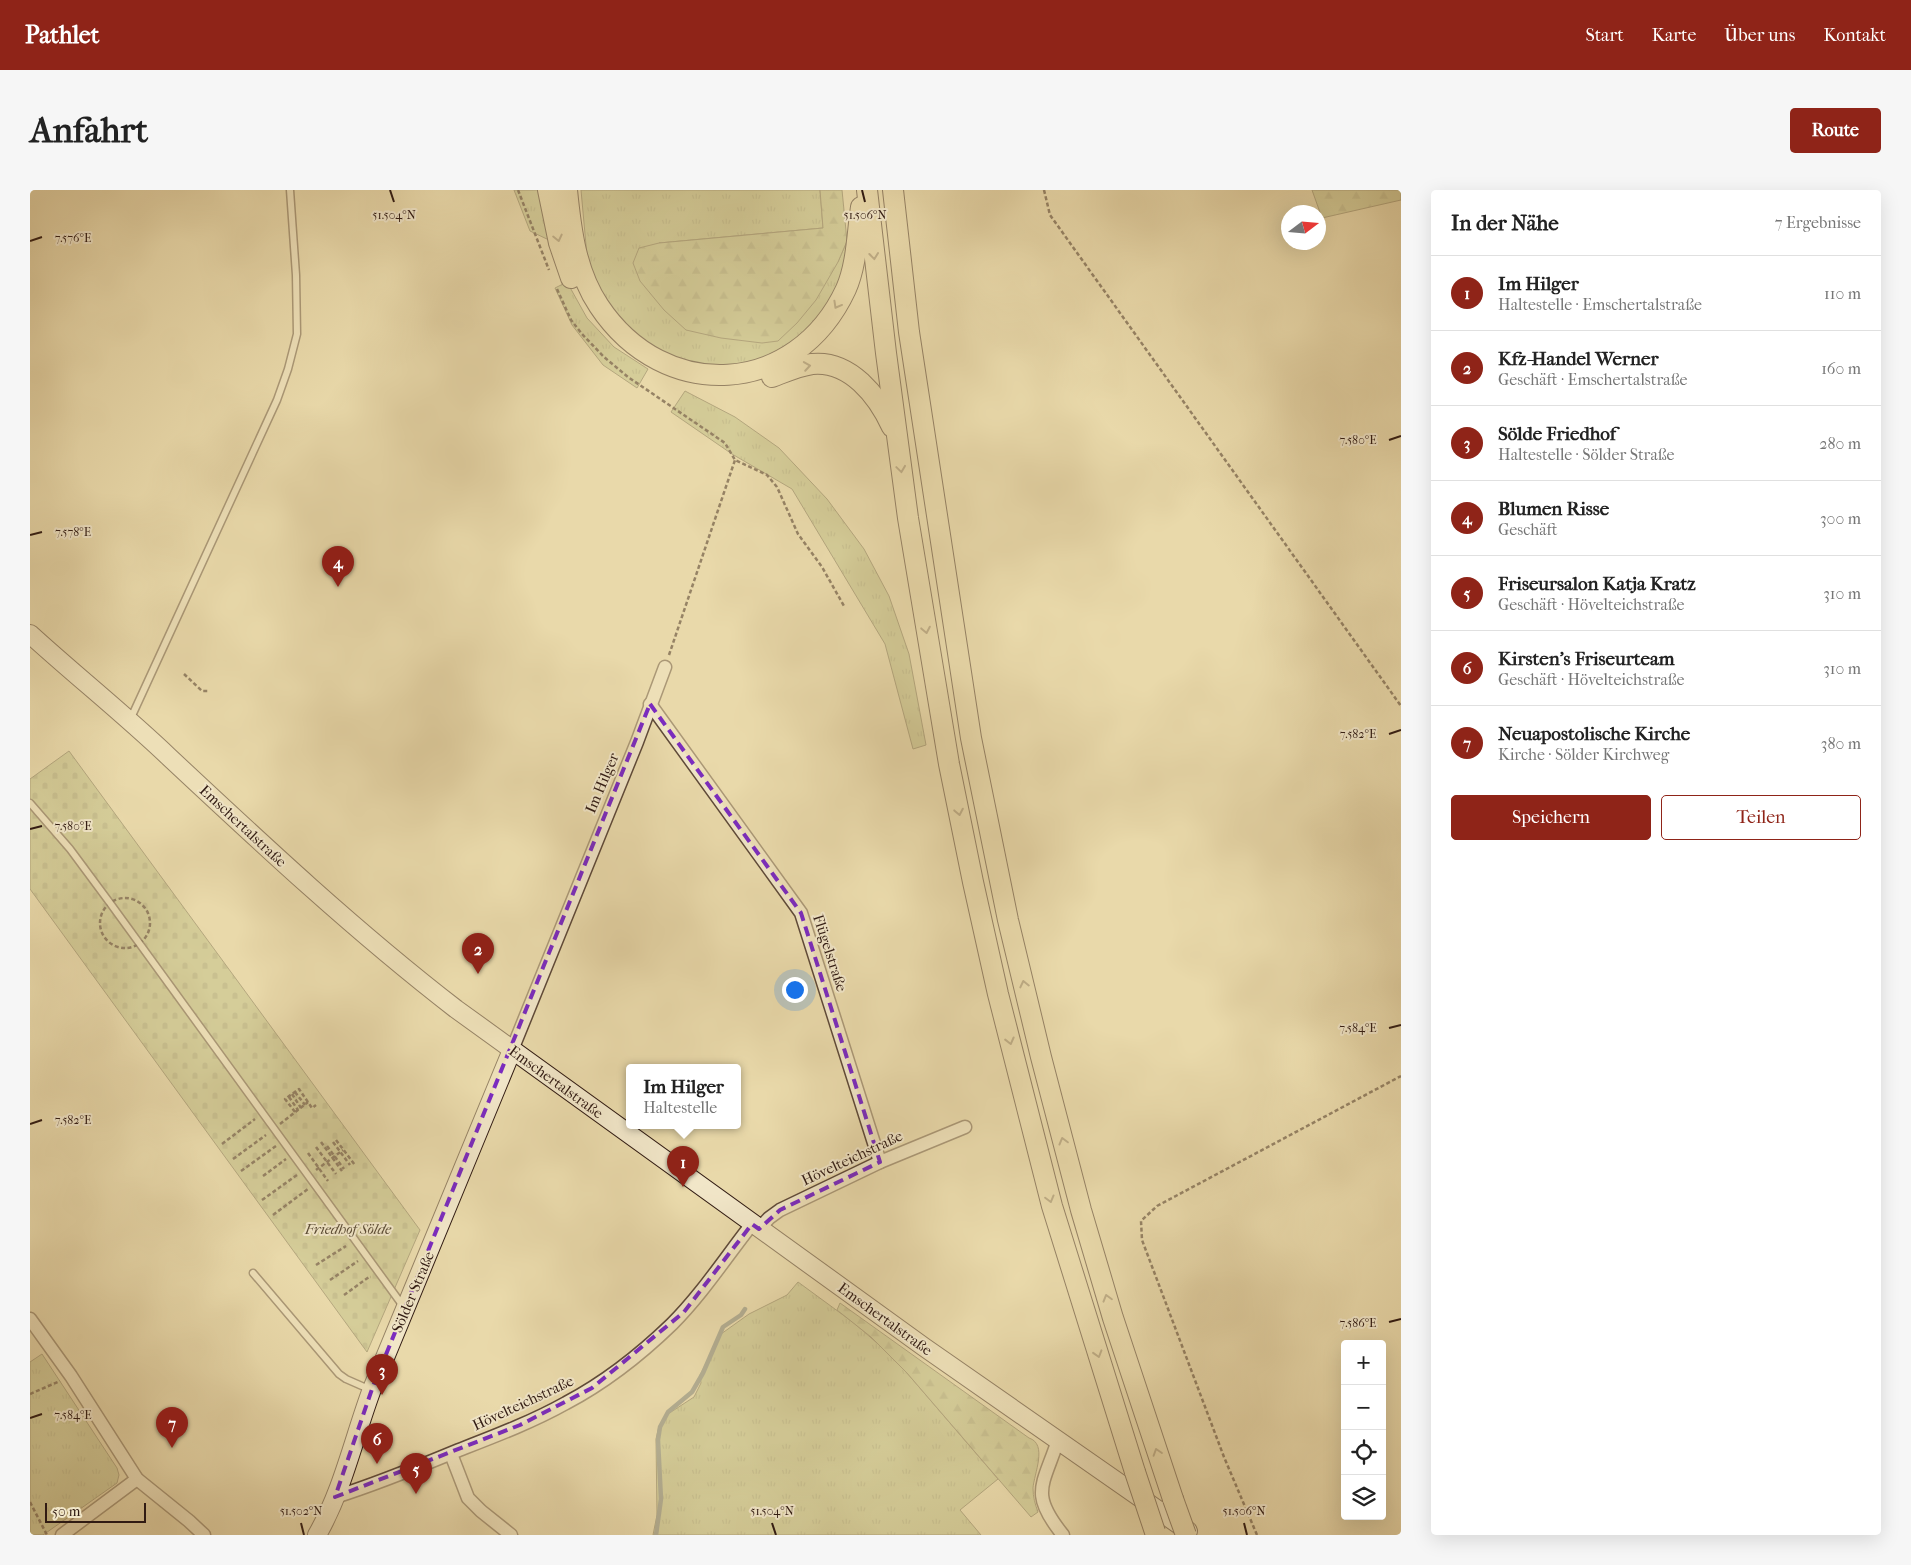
<!DOCTYPE html>
<html lang="de">
<meta charset="utf-8">
<style>
:root{--surface:#fff;--page:#f6f6f6;--text:#222;--muted:#767676;--line:#e0e0e0;--accent:#8f2418}
body{margin:0;font-family:"IM FELL French Canon",serif;background:var(--page);color:var(--text)}
.controls{position:absolute;right:15px;bottom:15px;display:grid;overflow:hidden;border-radius:5px;box-shadow:0 5px 20px #0002}
.controls button{width:45px;height:45px;display:grid;place-items:center;padding:0;border:0;border-bottom:1px solid var(--line);background:var(--surface);color:var(--text);font:25px sans-serif}
.compass{position:absolute;left:1251px;top:15px;width:45px;height:45px;border-radius:50%;background:var(--surface);box-shadow:0 5px 20px #0002;rotate:74deg}
.scale{position:absolute;left:15px;bottom:12px;width:101px;box-sizing:border-box;padding-left:5px;border:2px solid #311b13;border-top:0;font-size:14px;line-height:18px;white-space:nowrap;color:#311b13;-webkit-text-stroke:4px #f1e6c8;paint-order:stroke}
.you{position:absolute;left:764px;top:799px;width:18px;height:18px;margin:-12px;border:4px solid #fff;border-radius:50%;background:#1a73e8;box-shadow:0 0 0 8px #1a73e833}
.badge{display:grid;place-items:center;width:32px;height:32px;border-radius:50%;background:var(--accent);color:#fff;font-size:16px;font-weight:700}
.pin{position:absolute;translate:-50% -41px;filter:drop-shadow(0 1px 2px #0008)}
.pin::after{content:'';position:absolute;top:26px;width:18px;height:15px;background:inherit;clip-path:polygon(0 0,100% 0,50% 100%)}
.popup{position:absolute;left:596px;top:874px;width:115px;height:65px;box-sizing:border-box;display:grid;place-content:center;border-radius:5px;background:var(--surface);filter:drop-shadow(0 1px 4px #0005);font-size:16px;white-space:nowrap;color:var(--muted)}
.popup b{font-size:19px;color:var(--text)}
.popup::after{content:'';position:absolute;left:50%;top:100%;margin-left:-10px;border:10px solid transparent;border-top-color:var(--surface)}
.list{margin:0;padding:0;list-style:none}
h2{display:flex;justify-content:space-between;align-items:center;height:65px;margin:0;padding:0 20px;font-size:21px}
h2 small{font-size:16px;font-weight:400;color:var(--muted)}
.list li{display:grid;grid-template-columns:32px 1fr auto;gap:15px;align-items:center;box-sizing:border-box;height:75px;padding:0 20px;border-top:1px solid var(--line)}
.list b{display:block;font-size:19px;white-space:nowrap}
.list p{margin:0;font-size:16px;white-space:nowrap;color:var(--muted)}
.list em{font-size:16px;font-style:normal;color:var(--muted)}
.actions{display:flex;gap:10px;padding:15px 20px}
.actions a{flex:1;padding:11px 0;border:1px solid var(--accent);border-radius:5px;text-align:center;font-size:18px;color:var(--accent)}
.actions .main{background:var(--accent);color:#fff}
.icon{flex:none;width:28px;height:28px;fill:none;stroke:currentColor;stroke-width:2;stroke-linecap:round;stroke-linejoin:round}
.map{position:relative;flex:none;width:1371px;height:1345px;overflow:hidden;border-radius:5px}
header{display:flex;align-items:center;gap:30px;box-sizing:border-box;height:70px;padding:0 25px;background:var(--accent);color:#fff}
header strong{font-size:24px}
nav{display:flex;gap:28px;margin-inline-start:auto;font-size:18px}
.intro{display:flex;align-items:center;justify-content:space-between;box-sizing:border-box;height:120px;padding:0 30px}
h1{margin:0;font-size:35px}
.button{padding:12px 22px;border-radius:5px;background:var(--accent);color:#fff;font-size:18px;font-weight:700}
main{display:flex;gap:30px;padding:0 30px}
aside{flex:1;background:var(--surface);border-radius:5px;box-shadow:0 5px 20px #0002}
.map>svg:first-child{display:block}
.grass{fill:url(#grass-tufts);stroke:#766c4c}
.forest{fill:url(#forest-firs);stroke:#766c4c}
.cemetery{fill:url(#cemetery-stones);stroke:#766c4c}
.lines{fill:none;stroke-linecap:round;stroke-linejoin:round}
.stream{stroke:#717973;stroke-width:4.5}
.service-casing{stroke:#5f4a39;stroke-width:9}
.minor-casing{stroke:#5f4a39;stroke-width:15}
.secondary-casing{stroke:#311b13;stroke-width:20}
.trunk-casing{stroke:#311b13;stroke-width:22}
.path{stroke:#311b13;stroke-width:2.5;stroke-dasharray:4 2.5;stroke-linecap:butt}
.service{stroke:#f1e6c8;stroke-width:6}
.minor{stroke:#f1e6c8;stroke-width:12}
.secondary{stroke:#f1e6c8;stroke-width:18}
.trunk{stroke:#e9d9aa;stroke-width:20}
.trunk-bridge-casing{stroke:#311b13;stroke-width:22;stroke-linecap:butt}
.trunk-bridge{stroke:#e9d9aa;stroke-width:20}
.oneway{stroke:#8d7a5e}
.marked{fill:none;stroke:#7b2cbf;stroke-width:4;stroke-dasharray:10 6;stroke-linejoin:round}
.ticks{fill:none;stroke:#311b13;stroke-width:2}
.labels{text-anchor:middle;stroke-width:4;stroke-linejoin:round;paint-order:stroke}
.street-label{font-size:15px;fill:#311b13;stroke:#f1e6c8}
.park-label{font-size:15px;font-style:italic;fill:#5b4c35;stroke:#f1e6c8}
.ticks-label{font-size:12px;text-anchor:middle;fill:#311b13;stroke:#f1e6c8;stroke-width:4;stroke-linejoin:round;paint-order:stroke}
</style>
<header>
<strong>Pathlet</strong>
<nav><a>Start</a><a>Karte</a><a>Über uns</a><a>Kontakt</a></nav>
</header>
<div class="intro"><h1>Anfahrt</h1><a class="button">Route</a></div>
<main>
<div class="map">
<svg width="1371" height="1345" viewBox="0 0 1371 1345">
<defs>
<pattern id="grass-tufts" width="24" height="20" patternUnits="userSpaceOnUse" patternTransform="scale(1.25)"><rect width="24" height="20" fill="#bcbe85"/><path d="M3 7l-1-3M5 7V3M7 7l1-3M15 17l-1-3M17 17v-4M19 17l1-3" fill="none" stroke="#a2a372"/></pattern>
<pattern id="forest-firs" width="22" height="20" patternUnits="userSpaceOnUse" patternTransform="scale(1.25)"><rect width="22" height="20" fill="#bcbe85"/><path d="M5 1l3.5 6h-7zM16 11l3.5 6h-7z" fill="#a2a372"/></pattern>
<pattern id="cemetery-stones" width="16" height="16" patternUnits="userSpaceOnUse" patternTransform="scale(1.25)"><rect width="16" height="16" fill="#bcbe85"/><path d="M2 7V4a2 2 0 0 1 4 0v3zM10 15v-3a2 2 0 0 1 4 0v3z" fill="#a2a372"/></pattern>
</defs>
<rect width="100%" height="100%" fill="#e9d9aa"/>
<filter id="stains"><feTurbulence type="fractalNoise" baseFrequency=".004" numOctaves="4"/><feColorMatrix values="0 0 0 0 .2 0 0 0 0 .09 0 0 0 0 .02 0 0 0 .5 -.17"/></filter>
<radialGradient id="worn" r=".72"><stop offset=".6" stop-color="#630" stop-opacity="0"/><stop offset="1" stop-color="#630" stop-opacity=".3"/></radialGradient>
<g class="grass">
<polygon points="484,0 510,0 519,50 500,41"/>
<polygon points="551,0 790,0 793,38 629,53 808,72 817,51 818,64 807,103 787,135 727,174 693,179 657,175 623,162 590,133 570,105 557,66"/>
<polygon points="537,92 557,128 584,157 618,179 607,198 573,175 542,135 525,98"/>
<polygon points="655,201 705,227 749,258 797,309 834,359 859,406 879,464 896,555 883,559 855,454 762,299 702,264 641,222"/>
<polygon points="768,1092 824,1133 855,1160 877,1183 968,1289 930,1320 951,1345 623,1345 627,1325 626,1249 629,1236 638,1224 664,1207 671,1193 670,1185 691,1144 719,1124 757,1105"/>
<polygon points="12,1164 87,1278 89,1285 87,1293 13,1345 0,1345 0,1172"/>
</g>
<g class="forest">
<polygon points="790,0 812,0 817,51 808,72 786,110 767,133 748,151 732,153 691,148 656,140 634,120 610,91 603,73 609,58 629,53 793,38"/>
<polygon points="1282,0 1371,0 1371,10 1292,28"/>
<path d="M 810,1113 L 999,1248 C 1018,1254 1004,1284 1003,1298 C 1003,1307 1005,1314 1008,1322 L 1001,1327 L 877,1183 L 841,1147 L 807,1120 Z"/>
</g>
<polygon class="cemetery" points="39,561 390,1040 337,1162 0,699 0,589"/>
<g class="lines">
<polyline class="stream" points="626,1345 631,1309 628,1250 630,1237 638,1222 662,1202 673,1183 693,1137 711,1125 715,1119"/>
<defs>
<g id="service">
<polyline points="100,530 247,210 258,179 267,144 266,85 260,0"/>
<polyline points="0,613 40,659 80,713 373,1116"/>
<polyline points="223,1083 309,1184 316,1189 341,1200"/>
</g>
<g id="minor">
<polyline points="620,514 771,723 850,972"/>
<polyline points="482,860 607,552 635,477"/>
<polyline points="729,1039 739,1028 750,1020 850,972 935,937"/>
<polyline points="0,1129 41,1186 107,1289 159,1331 174,1345"/>
<path d="M 1028,1250 C 1013,1296 999,1303 1033,1345"/>
<polyline points="421,1264 438,1308 451,1321 481,1345"/>
<path d="M 305,1307 C 347,1294 388,1277 429,1260 C 465,1246 502,1232 536,1213 C 574,1193 611,1164 642,1134 C 672,1104 696,1067 722,1034"/>
<polyline points="32,1345 107,1289"/>
</g>
<g id="secondary">
<path d="M 0,444 C 46,486 94,524 139,567 C 232,654 325,741 426,819 L 894,1157 L 1158,1341"/>
<path d="M 287,1345 C 313,1300 324,1247 342,1199 L 482,860"/>
</g>
<g id="trunk">
<polyline points="518,0 529,53 541,88"/>
<path d="M 537,0 C 541,40 546,82 569,116 C 634,214 766,207 816,99 C 827,74 827,44 831,17"/>
<polyline points="837,0 856,163 878,328 919,574 943,692 968,804 1022,1016 1105,1282"/>
<polyline points="863,0 879,142 941,548 978,730 1011,867 1051,1020 1083,1128 1143,1309"/>
<path d="M 742,187 C 755,182 768,176 782,174 C 820,170 848,206 862,237"/>
</g>
</defs>
<use href="#service" class="service-casing"/>
<use href="#minor" class="minor-casing"/>
<use href="#secondary" class="secondary-casing"/>
<use href="#trunk" class="trunk-casing"/>
<g class="path">
<polyline points="488,0 519,80"/>
<polyline points="1014,0 1020,25 1371,516"/>
<polyline points="527,99 541,130 552,144 574,167 598,187 695,253 705,270 737,285 747,297 768,344 792,377 814,416"/>
<polyline points="639,465 705,270"/>
<polyline points="154,484 172,501 178,501"/>
<circle cx="95" cy="733" r="25"/>
<polyline points="265,902 275,915"/>
<polyline points="262,904 271,918"/>
<polyline points="259,907 268,920"/>
<polyline points="265,922 255,909 269,899 282,918 286,915"/>
<polyline points="250,934 278,912"/>
<polyline points="306,950 325,975"/>
<polyline points="291,952 312,981"/>
<polyline points="303,952 320,975"/>
<polyline points="192,954 225,929"/>
<polyline points="297,956 314,979"/>
<polyline points="286,957 306,984"/>
<polyline points="278,963 298,991"/>
<polyline points="203,969 236,945"/>
<polyline points="286,980 313,960"/>
<polyline points="211,981 246,956"/>
<polyline points="233,986 256,969"/>
<polyline points="232,1010 267,985"/>
<polyline points="243,1025 278,999"/>
<polyline points="286,1075 316,1056"/>
<polyline points="300,1090 328,1071"/>
<polyline points="314,1105 339,1087 341,1087"/>
<polyline points="0,1204 30,1191"/>
<polyline points="0,1312 17,1345"/>
<polyline points="1227,1345 1194,1267 1112,1050 1111,1031 1127,1016 1371,886"/>
</g>
<use href="#service" class="service"/>
<use href="#minor" class="minor"/>
<use href="#secondary" class="secondary"/>
<use href="#trunk" class="trunk"/>
<defs>
<g id="trunk-bridge">
<polyline points="1105,1282 1125,1342"/>
<polyline points="1143,1309 1156,1345"/>
</g>
</defs>
<use href="#trunk-bridge" class="trunk-bridge-casing"/>
<use href="#trunk-bridge" class="trunk-bridge"/>
</g>
<defs><path id="oneway-chevron" d="M-2-3.5L2.5 0L-2 3.5" fill="none" stroke-width="1.6" stroke-linecap="round" stroke-linejoin="round" transform="scale(1.25)"/></defs>
<g class="oneway">
<use href="#oneway-chevron" transform="translate(528 48) rotate(77)"/>
<use href="#oneway-chevron" transform="translate(844 66) rotate(83)"/>
<use href="#oneway-chevron" transform="translate(807 115) rotate(119)"/>
<use href="#oneway-chevron" transform="translate(777 176) rotate(-9)"/>
<use href="#oneway-chevron" transform="translate(871 279) rotate(82)"/>
<use href="#oneway-chevron" transform="translate(896 440) rotate(79)"/>
<use href="#oneway-chevron" transform="translate(929 622) rotate(79)"/>
<use href="#oneway-chevron" transform="translate(994 794) rotate(-103)"/>
<use href="#oneway-chevron" transform="translate(980 851) rotate(76)"/>
<use href="#oneway-chevron" transform="translate(1033 951) rotate(-105)"/>
<use href="#oneway-chevron" transform="translate(1020 1009) rotate(75)"/>
<use href="#oneway-chevron" transform="translate(1077 1108) rotate(-106)"/>
<use href="#oneway-chevron" transform="translate(1068 1164) rotate(73)"/>
<use href="#oneway-chevron" transform="translate(1127 1262) rotate(-108)"/>
</g>
<path d="M0 0H1371V1345H0ZM 620,514 L 771,723 L 850,972 L 750,1020 L 729,1039 L 722,1034 L 654,1122 L 562,1198 L 490,1235 L 305,1307 L 342,1199 Z" fill="#e9d9aa" fill-opacity=".55" fill-rule="evenodd"/>
<path class="marked" d="M 620,514 L 771,723 L 850,972 L 750,1020 L 729,1039 L 722,1034 L 654,1122 L 562,1198 L 490,1235 L 305,1307 L 342,1199 Z"/>
<path class="ticks" d="M 360,0 L 364,12M 832,0 L 835,12M 0,51 L 12,47M 1359,250 L 1371,246M 0,345 L 12,342M 1359,544 L 1371,540M 0,639 L 12,636M 1359,838 L 1371,835M 0,934 L 12,930M 1359,1132 L 1371,1129M 0,1228 L 12,1224M 271,1333 L 274,1345M 742,1333 L 746,1345M 1214,1333 L 1217,1345"/>
<g class="labels">
<g class="street-label">
<text transform="translate(572 593) rotate(-67)" y="5">Im Hilger</text>
<text transform="translate(213 636) rotate(43)" y="5">Emschertalstraße</text>
<text transform="translate(800 763) rotate(72)" y="5">Flügelstraße</text>
<text transform="translate(526 892) rotate(36)" y="5">Emschertalstraße</text>
<text transform="translate(822 968) rotate(-25)" y="5">Hövelteichstraße</text>
<text transform="translate(383 1102) rotate(-67)" y="5">Sölder Straße</text>
<text transform="translate(855 1129) rotate(36)" y="5">Emschertalstraße</text>
<text transform="translate(493 1213) rotate(-25)" y="5">Hövelteichstraße</text>
</g>
<g class="park-label">
<text x="318" y="1044">Friedhof Sölde</text>
</g>
</g>
<g class="ticks-label">
<text x="364" y="29">51.504°N</text>
<text x="835" y="29">51.506°N</text>
<text x="43" y="52">7.576°E</text>
<text x="1328" y="254">7.580°E</text>
<text x="43" y="346">7.578°E</text>
<text x="1328" y="548">7.582°E</text>
<text x="43" y="640">7.580°E</text>
<text x="1328" y="842">7.584°E</text>
<text x="43" y="934">7.582°E</text>
<text x="1328" y="1137">7.586°E</text>
<text x="43" y="1229">7.584°E</text>
<text x="271" y="1325">51.502°N</text>
<text x="742" y="1325">51.504°N</text>
<text x="1214" y="1325">51.506°N</text>
</g>
<rect width="100%" height="100%" filter="url(#stains)"/>
<rect width="100%" height="100%" fill="url(#worn)"/>
</svg>
<div class="controls">
<button>+</button>
<button>−</button>
<button><svg class="icon" aria-label="locate" viewBox="0 0 24 24"><circle cx="12" cy="12" r="6"/><path d="M12 2v4M12 18v4M2 12h4M18 12h4"/></svg></button>
<button><svg class="icon" aria-label="layers" viewBox="0 0 24 24"><path d="M12 4l9 5-9 5-9-5zM3 14l9 5 9-5"/></svg></button>
</div>
<svg class="compass" viewBox="-18 -18 36 36"><path d="M0-13l5 13h-10z" fill="#e53935"/><path d="M0 13l5-13h-10z" fill="#767676"/></svg>
<div class="scale">50 m</div>
<div class="you"></div>
<div class="pin badge" style="left:653px;top:997px">1</div>
<div class="popup"><b>Im Hilger</b>Haltestelle</div>
<div class="pin badge" style="left:448px;top:784px">2</div>
<div class="pin badge" style="left:352px;top:1205px">3</div>
<div class="pin badge" style="left:308px;top:397px">4</div>
<div class="pin badge" style="left:386px;top:1304px">5</div>
<div class="pin badge" style="left:347px;top:1274px">6</div>
<div class="pin badge" style="left:142px;top:1258px">7</div>
</div>
<aside>
<h2>In der Nähe<small>7 Ergebnisse</small></h2>
<ul class="list">
<li><span class="badge">1</span><div><b>Im Hilger</b><p>Haltestelle · Emschertalstraße</p></div><em>110 m</em></li>
<li><span class="badge">2</span><div><b>Kfz-Handel Werner</b><p>Geschäft · Emschertalstraße</p></div><em>160 m</em></li>
<li><span class="badge">3</span><div><b>Sölde Friedhof</b><p>Haltestelle · Sölder Straße</p></div><em>280 m</em></li>
<li><span class="badge">4</span><div><b>Blumen Risse</b><p>Geschäft</p></div><em>300 m</em></li>
<li><span class="badge">5</span><div><b>Friseursalon Katja Kratz</b><p>Geschäft · Hövelteichstraße</p></div><em>310 m</em></li>
<li><span class="badge">6</span><div><b>Kirsten's Friseurteam</b><p>Geschäft · Hövelteichstraße</p></div><em>310 m</em></li>
<li><span class="badge">7</span><div><b>Neuapostolische Kirche</b><p>Kirche · Sölder Kirchweg</p></div><em>380 m</em></li>
</ul>
<div class="actions"><a class="main">Speichern</a><a>Teilen</a></div>
</aside>
</main>
